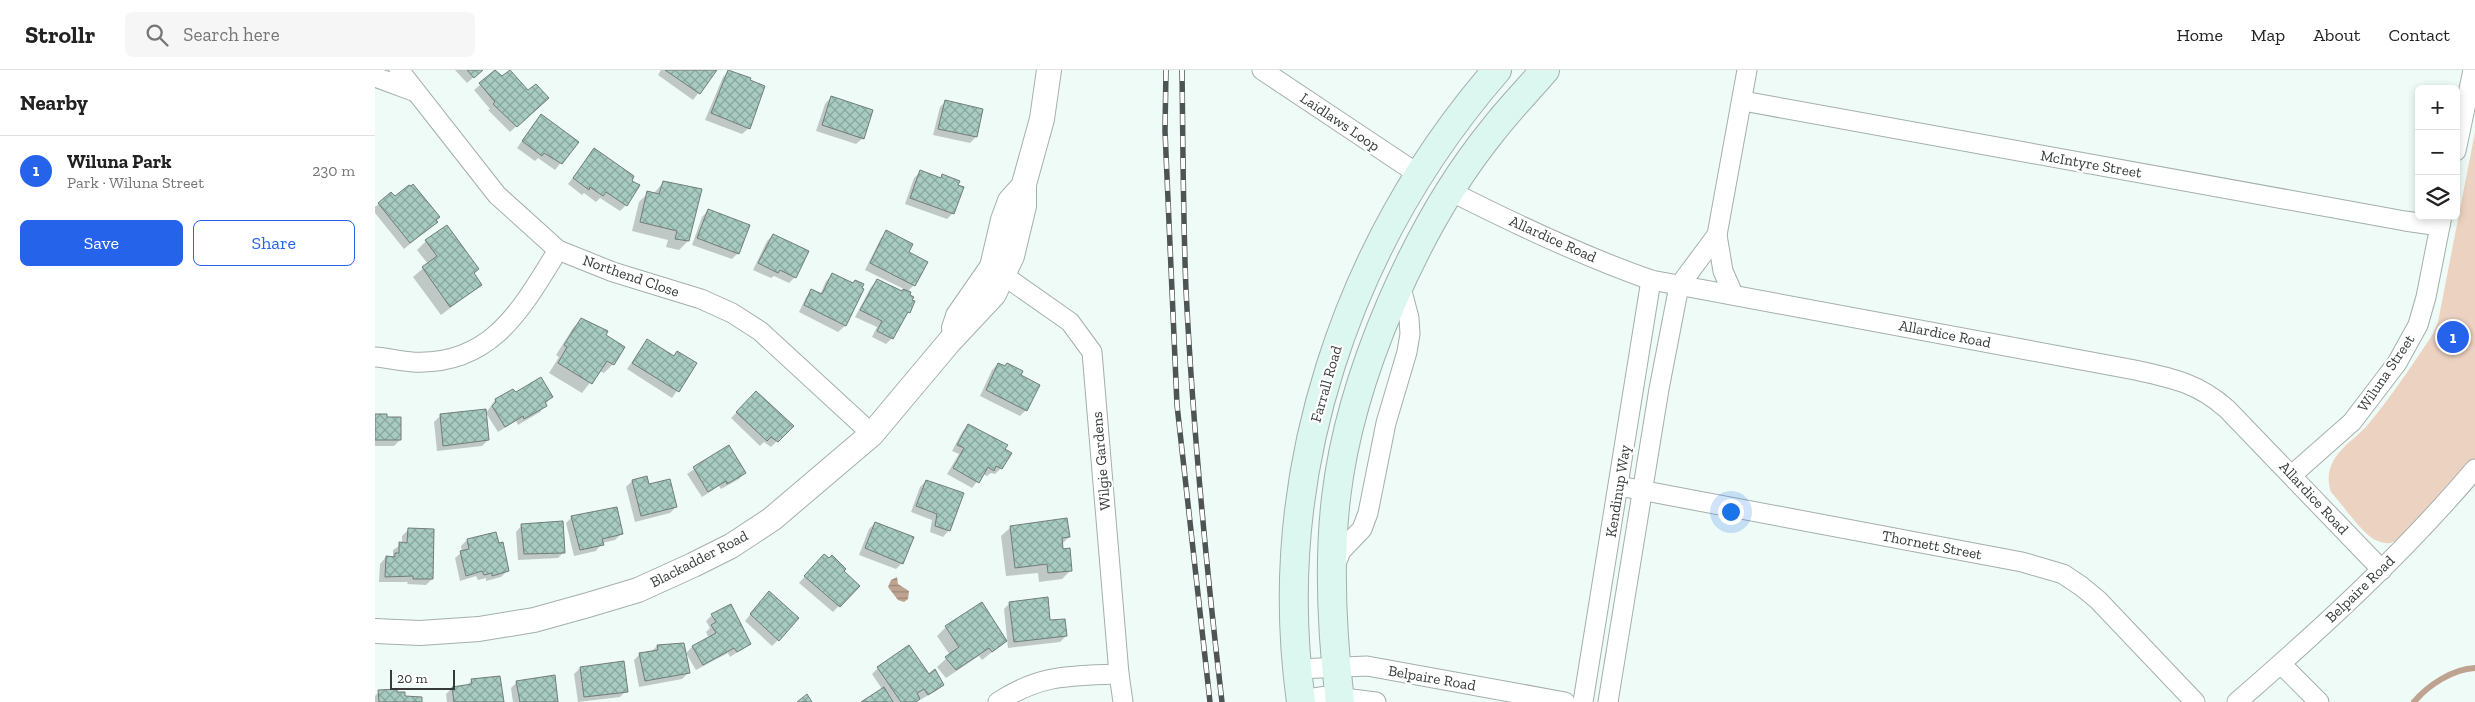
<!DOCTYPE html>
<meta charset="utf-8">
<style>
:root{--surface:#fff;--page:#f6f6f6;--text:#222;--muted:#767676;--line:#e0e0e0;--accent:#2563eb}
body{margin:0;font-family:"Zilla Slab",serif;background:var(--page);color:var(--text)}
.controls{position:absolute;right:15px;top:15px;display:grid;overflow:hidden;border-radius:8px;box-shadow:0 2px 8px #0003}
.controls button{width:45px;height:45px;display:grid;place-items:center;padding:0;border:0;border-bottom:1px solid var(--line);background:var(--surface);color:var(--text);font:25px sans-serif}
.scale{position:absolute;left:15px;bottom:12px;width:65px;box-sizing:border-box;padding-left:5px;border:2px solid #363b3a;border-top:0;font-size:14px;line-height:18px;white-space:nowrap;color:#363b3a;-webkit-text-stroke:4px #fff;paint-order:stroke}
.you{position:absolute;left:1355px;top:441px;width:18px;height:18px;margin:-12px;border:4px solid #fff;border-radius:50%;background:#1a73e8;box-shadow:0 0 0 8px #1a73e833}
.badge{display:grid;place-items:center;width:32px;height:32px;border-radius:50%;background:var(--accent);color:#fff;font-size:16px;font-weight:700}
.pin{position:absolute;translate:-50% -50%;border:2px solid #fff;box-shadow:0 1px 5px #0006}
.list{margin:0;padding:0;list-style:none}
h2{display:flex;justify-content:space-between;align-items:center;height:65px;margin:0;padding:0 20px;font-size:21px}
h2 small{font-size:16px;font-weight:400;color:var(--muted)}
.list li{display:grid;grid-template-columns:32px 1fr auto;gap:15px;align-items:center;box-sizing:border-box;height:70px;padding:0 20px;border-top:1px solid var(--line)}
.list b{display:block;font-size:19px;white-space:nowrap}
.list p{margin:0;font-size:16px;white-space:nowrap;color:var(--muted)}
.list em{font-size:16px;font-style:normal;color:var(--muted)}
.actions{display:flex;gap:10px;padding:15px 20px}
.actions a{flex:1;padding:11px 0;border:1px solid var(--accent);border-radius:8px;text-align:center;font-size:18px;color:var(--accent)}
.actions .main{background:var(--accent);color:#fff}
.icon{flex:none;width:28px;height:28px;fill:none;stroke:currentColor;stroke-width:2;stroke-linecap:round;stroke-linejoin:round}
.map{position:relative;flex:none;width:2100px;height:632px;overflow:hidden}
header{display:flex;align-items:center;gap:30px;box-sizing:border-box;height:70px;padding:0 25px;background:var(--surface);border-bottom:1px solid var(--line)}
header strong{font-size:24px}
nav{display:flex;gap:28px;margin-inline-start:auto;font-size:18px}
.search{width:350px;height:45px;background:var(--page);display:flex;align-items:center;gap:12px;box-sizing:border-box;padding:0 18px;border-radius:8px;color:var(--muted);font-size:19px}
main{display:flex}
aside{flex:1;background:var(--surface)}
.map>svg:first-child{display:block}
.park{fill:#ecd2c1}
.water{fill:url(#water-rules)}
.shadow{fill:#0003}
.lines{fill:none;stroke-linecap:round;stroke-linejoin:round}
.stream{stroke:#bfa391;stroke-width:6}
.building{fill:url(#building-cross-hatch);stroke:#727d7a}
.minor-casing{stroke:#a4afac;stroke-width:21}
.tertiary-casing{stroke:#a4afac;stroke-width:26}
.secondary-casing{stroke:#a4afac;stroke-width:30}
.minor{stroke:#fff;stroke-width:19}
.tertiary{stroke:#fff;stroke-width:24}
.secondary{stroke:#dbf7ef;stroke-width:28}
.rail-casing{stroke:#4e5453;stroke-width:5.5}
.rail{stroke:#fff;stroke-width:4;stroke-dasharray:11;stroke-linecap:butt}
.labels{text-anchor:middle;stroke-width:4.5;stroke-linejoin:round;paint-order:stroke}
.street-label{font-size:15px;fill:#363b3a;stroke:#fff}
</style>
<header>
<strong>Strollr</strong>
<div class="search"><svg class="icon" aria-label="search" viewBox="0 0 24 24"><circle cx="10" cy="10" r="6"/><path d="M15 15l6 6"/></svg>Search here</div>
<nav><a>Home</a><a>Map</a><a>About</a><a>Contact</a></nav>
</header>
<main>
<aside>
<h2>Nearby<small></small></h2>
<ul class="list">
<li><span class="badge">1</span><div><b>Wiluna Park</b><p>Park · Wiluna Street</p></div><em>230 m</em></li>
</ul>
<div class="actions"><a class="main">Save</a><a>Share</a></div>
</aside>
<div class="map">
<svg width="2100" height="632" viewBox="0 0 2100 632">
<defs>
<pattern id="water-rules" width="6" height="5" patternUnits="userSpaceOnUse" patternTransform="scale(1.25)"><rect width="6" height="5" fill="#bfa391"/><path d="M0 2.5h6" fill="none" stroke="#9c8677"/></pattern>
<pattern id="building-cross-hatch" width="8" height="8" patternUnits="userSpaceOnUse" patternTransform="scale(1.25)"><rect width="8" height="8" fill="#a7cbc0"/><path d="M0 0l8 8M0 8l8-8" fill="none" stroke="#89a69d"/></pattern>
</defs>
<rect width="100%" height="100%" fill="#effbf7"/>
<path class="park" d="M 2100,62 L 2100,389 C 2088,405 2033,470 2015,473 C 2010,474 2001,471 1997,468 C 1985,460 1966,433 1956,422 C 1952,410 1953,399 1960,388 C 1968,375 1985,365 1995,352 C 2018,324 2038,294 2058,264 L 2063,252 Z"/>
<polygon class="water" points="522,507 523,514 534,521 533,529 529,532 523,530 513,517 516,510"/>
<g class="shadow">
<polygon points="80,0 107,0 92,13"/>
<polygon points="286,0 341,0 318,30 283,5"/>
<polygon points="121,1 127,8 166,34 135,62 113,40 115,39 99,20"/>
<polygon points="354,1 374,58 367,64 330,50 348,7"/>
<polygon points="456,27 488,68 481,74 441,61 450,34"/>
<polygon points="571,31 607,40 601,67 595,73 558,65 565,37"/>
<polygon points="160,52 202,72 180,100 163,88 160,91 142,78"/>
<polygon points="219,80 251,135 245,141 225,128 221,132 209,123 207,125 193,114"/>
<polygon points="545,102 565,108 567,106 578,143 572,149 530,134 539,108"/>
<polygon points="288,113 313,171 304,180 291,177 293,170 257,161 264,132 273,123 278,124"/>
<polygon points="4,134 60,151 61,152 29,179 0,143 0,137"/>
<polygon points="333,141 363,183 357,189 317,175 327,147"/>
<polygon points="512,162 533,183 539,215 532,222 517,268 511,274 497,267 502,257 480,247 496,217 502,211 526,222 529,219 490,200 506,168"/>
<polygon points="398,165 420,207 414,213 399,206 396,208 378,200 392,171"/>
<polygon points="51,171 98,204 106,215 66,245 38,207 53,194 42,180"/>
<polygon points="457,205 488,219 470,256 463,262 424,242 431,227 437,221 445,225 451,211"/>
<polygon points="207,249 229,265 238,294 229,303 224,301 207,323 174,303 184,287 181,285 198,258"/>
<polygon points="272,271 298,287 320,294 297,328 252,299"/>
<polygon points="623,294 645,305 651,340 645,346 605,326 617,300"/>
<polygon points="138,321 140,323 176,327 165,342 143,355 141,351 123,362 111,343 120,330"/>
<polygon points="381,323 417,356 396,377 389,372 385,376 356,348"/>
<polygon points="0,345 25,370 19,376 0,376"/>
<polygon points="65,346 113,370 107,376 62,381 59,352"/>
<polygon points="593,355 629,380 626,398 620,404 616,403 612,406 608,404 597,418 572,404 584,384 577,381 587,362"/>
<polygon points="353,377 370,403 364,409 346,419 344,416 327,427 312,404"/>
<polygon points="257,411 274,415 301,437 295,443 260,452 251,417"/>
<polygon points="551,411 574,460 568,467 555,462 557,450 536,442 545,417"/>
<polygon points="197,447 247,463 240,470 227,473 221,481 199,486 191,453"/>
<polygon points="500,453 527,493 521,499 484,485 494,459"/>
<polygon points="147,455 189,482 183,488 143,490 141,462"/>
<polygon points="636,457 694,467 687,474 687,480 696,500 687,509 664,512 663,503 631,506 626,466"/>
<polygon points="33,460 57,509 51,515 32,514 33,512 4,512 5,494 11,487 18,487 18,480 27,474 27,466"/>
<polygon points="92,470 132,501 126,507 111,511 111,508 103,510 101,506 85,511 80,488 87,482 86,476"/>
<polygon points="449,485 483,516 458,542 424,513"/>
<polygon points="388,529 403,570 397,576 370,551"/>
<polygon points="635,533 674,551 691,566 685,572 633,578 629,539"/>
<polygon points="337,545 375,574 355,587 353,583 321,600 311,583 317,577 334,568 331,562 335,558 331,551"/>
<polygon points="571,557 631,571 607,590 604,586 571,608 562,597 575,585 562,566"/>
<polygon points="282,576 313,603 307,609 264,617 259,590 265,584 276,582"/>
<polygon points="205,598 251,621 245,627 203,632 199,604"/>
<polygon points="503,598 554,606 567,615 561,621 541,632 488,632 507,619 497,604"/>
<polygon points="96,611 128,632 72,632 71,624 77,618 91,616"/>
<polygon points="142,612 182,632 138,632 136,618"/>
<polygon points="4,622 21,624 45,632 0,632 0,626"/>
</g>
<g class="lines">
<path class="stream" d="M 2039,632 C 2053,615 2078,599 2100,598"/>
</g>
<g class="building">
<polygon points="92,0 108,0 99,8"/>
<polygon points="120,0 127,6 135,0 153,20 161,14 174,28 142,57 118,34 120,32 104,13"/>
<polygon points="290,0 342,0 325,24"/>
<polygon points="353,0 376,8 375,10 390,16 375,59 336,43"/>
<polygon points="456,26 498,40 489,69 447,55"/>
<polygon points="570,30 608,39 602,67 563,59"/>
<polygon points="166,44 204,72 187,94 169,83 167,86 147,71"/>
<polygon points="219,78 259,106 257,111 265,115 252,136 231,122 228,126 215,117 214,120 198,108"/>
<polygon points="545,100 566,108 567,104 585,111 583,115 589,117 579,144 535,128"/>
<polygon points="288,111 327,119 314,171 300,169 302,161 265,152 272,121 284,124"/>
<polygon points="38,114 65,147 61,150 63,152 35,173 3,133 16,122 20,126 34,115 36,116"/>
<polygon points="333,139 375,155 364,184 322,168"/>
<polygon points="72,155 104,199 99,203 107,215 75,237 47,197 62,186 50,170"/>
<polygon points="511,160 538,174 534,182 553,192 540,216 495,193"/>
<polygon points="398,164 434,181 421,208 405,200 403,203 383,193"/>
<polygon points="457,203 478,213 480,210 489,214 487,218 489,219 471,256 429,235 436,219 447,224"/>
<polygon points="502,209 527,221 528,219 536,222 535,225 539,227 537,230 540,231 535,243 533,242 518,269 502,261 507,251 485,240"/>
<polygon points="206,248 233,261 231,265 250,277 239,295 232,291 217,314 183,293 192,277 189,275"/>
<polygon points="272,269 299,286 302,281 322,293 304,322 257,293"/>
<polygon points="623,293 630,296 632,293 648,301 646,305 665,315 652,341 611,320"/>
<polygon points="166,307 178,327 170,332 172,336 149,349 148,346 130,357 117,336 121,332 120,329 138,319 141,322"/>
<polygon points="381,321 419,356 403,372 396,367 392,371 361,342"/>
<polygon points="111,339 114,370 68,376 65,344"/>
<polygon points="0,344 12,344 12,347 26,347 26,370 0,370"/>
<polygon points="593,354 633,375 630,379 637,383 627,399 621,396 619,401 613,397 604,413 578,398 589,378 582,375"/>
<polygon points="354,375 371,403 352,414 351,411 333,422 318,397"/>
<polygon points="272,406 274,414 295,409 302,437 266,446 257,410"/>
<polygon points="551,410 589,423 575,461 560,456 562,444 541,436"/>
<polygon points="242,437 248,464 227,469 229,475 205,480 196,446"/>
<polygon points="692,448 695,467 687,468 688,479 695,478 697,501 673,503 672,494 640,498 635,456"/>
<polygon points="188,451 190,483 149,484 146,454"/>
<polygon points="500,452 539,467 528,494 490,478"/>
<polygon points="33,458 59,459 58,509 38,509 38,506 10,507 11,486 20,487 20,483 24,483 24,472 32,473"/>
<polygon points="121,462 124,473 128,472 134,501 117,506 117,503 109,505 107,501 91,506 85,481 94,479 92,469"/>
<polygon points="449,484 454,488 457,485 471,499 469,501 485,516 465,537 429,506"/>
<polygon points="394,521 424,548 404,571 375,544"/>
<polygon points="673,527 675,550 690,549 692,566 639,572 634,532"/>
<polygon points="607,532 632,571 617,582 614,578 581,600 570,587 584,577 570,556"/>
<polygon points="356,534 376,574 362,582 359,578 328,595 317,576 341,563 336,555 341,552 336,544"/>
<polygon points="309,573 315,603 270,611 264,583 283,580 282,575"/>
<polygon points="534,575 554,604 560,599 569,615 553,625 549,619 542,623 545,629 541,632 526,632 502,597"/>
<polygon points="249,591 253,622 209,627 205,597"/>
<polygon points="180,605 183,632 145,632 141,611"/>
<polygon points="125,606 129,632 79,632 77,617 97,614 96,609"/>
<polygon points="509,617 518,632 486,632"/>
<polygon points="22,619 22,622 30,622 30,626 47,627 47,632 4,632 3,620"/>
<polygon points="432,624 437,632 422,632"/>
</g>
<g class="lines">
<defs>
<g id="minor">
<polyline points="24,0 122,125 183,180 238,202 326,229 357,243 385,261 497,364"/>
<polyline points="887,0 1043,104"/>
<polyline points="0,7 38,21"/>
<polyline points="1368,31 2030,151 2065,156"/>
<polyline points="2081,81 2098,0"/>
<path d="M 1075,121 C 1140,154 1207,186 1276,210 L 1760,300 C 1797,308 1823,313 1852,339 L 2007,500"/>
<polyline points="618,198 695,252 717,282 744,604 748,632"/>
<polyline points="1358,224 1348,201 1342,165 1372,0"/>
<path d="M 0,287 C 12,288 25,291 38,292 C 117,296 147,238 183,180"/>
<polyline points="1917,405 1977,352 2022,293 2043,255 2051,227 2067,146"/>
<polyline points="1244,416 1647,492 1688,504 1706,516 1723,530 1820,632"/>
<polyline points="960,496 966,481 987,459 993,443 1011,353 1032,282 1035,264 1034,248 1025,214"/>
<polyline points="1906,594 1944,632"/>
<polyline points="923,599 992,596 1190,632"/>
<polyline points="926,630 952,626 1001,632"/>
<path d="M 623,632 C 666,604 695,606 744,604"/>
<polyline points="1208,632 1276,210"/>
<polyline points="1233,632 1284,319 1304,216 1342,165"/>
<path d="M 1862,632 C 1946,559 2028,484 2100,399"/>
</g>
<g id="tertiary">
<polyline points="579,258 583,246 617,197 628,150 635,131 644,121"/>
<polyline points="0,561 45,563 104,559 159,550 213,535 263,520 318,495 356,476 397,449 497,364 575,271 619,224 637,186 649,136 649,114 667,49 674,0"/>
</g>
<g id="secondary">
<path d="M 926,632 C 894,404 972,173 1122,0"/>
<path d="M 965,632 C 957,564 953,496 961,428 C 975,307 1041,155 1118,60 C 1134,39 1153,20 1170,0"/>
</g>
</defs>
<use href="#minor" class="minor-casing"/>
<use href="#tertiary" class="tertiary-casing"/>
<use href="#secondary" class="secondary-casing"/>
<use href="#minor" class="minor"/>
<use href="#tertiary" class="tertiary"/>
<use href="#secondary" class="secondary"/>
<defs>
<g id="rail">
<polyline points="791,0 790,61 802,335 835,632"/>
<path d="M 807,0 C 808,73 808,147 811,220 C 818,358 831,495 847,632"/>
</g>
</defs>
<use href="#rail" class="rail-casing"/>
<use href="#rail" class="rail"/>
</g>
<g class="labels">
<g class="street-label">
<text transform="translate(965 52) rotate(34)" y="5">Laidlaws Loop</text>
<text transform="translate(1716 94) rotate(10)" y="5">McIntyre Street</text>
<text transform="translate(1178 169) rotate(24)" y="5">Allardice Road</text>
<text transform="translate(256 206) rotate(19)" y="5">Northend Close</text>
<text transform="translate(1570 264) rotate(11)" y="5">Allardice Road</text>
<text transform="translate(2011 303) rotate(-56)" y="5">Wiluna Street</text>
<text transform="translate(951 314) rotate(-74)" y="5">Farrall Road</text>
<text transform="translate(726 391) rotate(-95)" y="5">Wilgie Gardens</text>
<text transform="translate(1243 421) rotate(-81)" y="5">Kendinup Way</text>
<text transform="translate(1939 428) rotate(47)" y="5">Allardice Road</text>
<text transform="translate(1557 475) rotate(11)" y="5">Thornett Street</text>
<text transform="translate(324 489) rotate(-27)" y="5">Blackadder Road</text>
<text transform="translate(1985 519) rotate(-44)" y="5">Belpaire Road</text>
<text transform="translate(1057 608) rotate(10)" y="5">Belpaire Road</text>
</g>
</g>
</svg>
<div class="controls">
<button>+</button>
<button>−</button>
<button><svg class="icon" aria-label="layers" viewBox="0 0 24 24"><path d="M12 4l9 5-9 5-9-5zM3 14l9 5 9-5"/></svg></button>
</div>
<div class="scale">20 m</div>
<div class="you"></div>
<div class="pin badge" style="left:2078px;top:267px">1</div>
</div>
</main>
